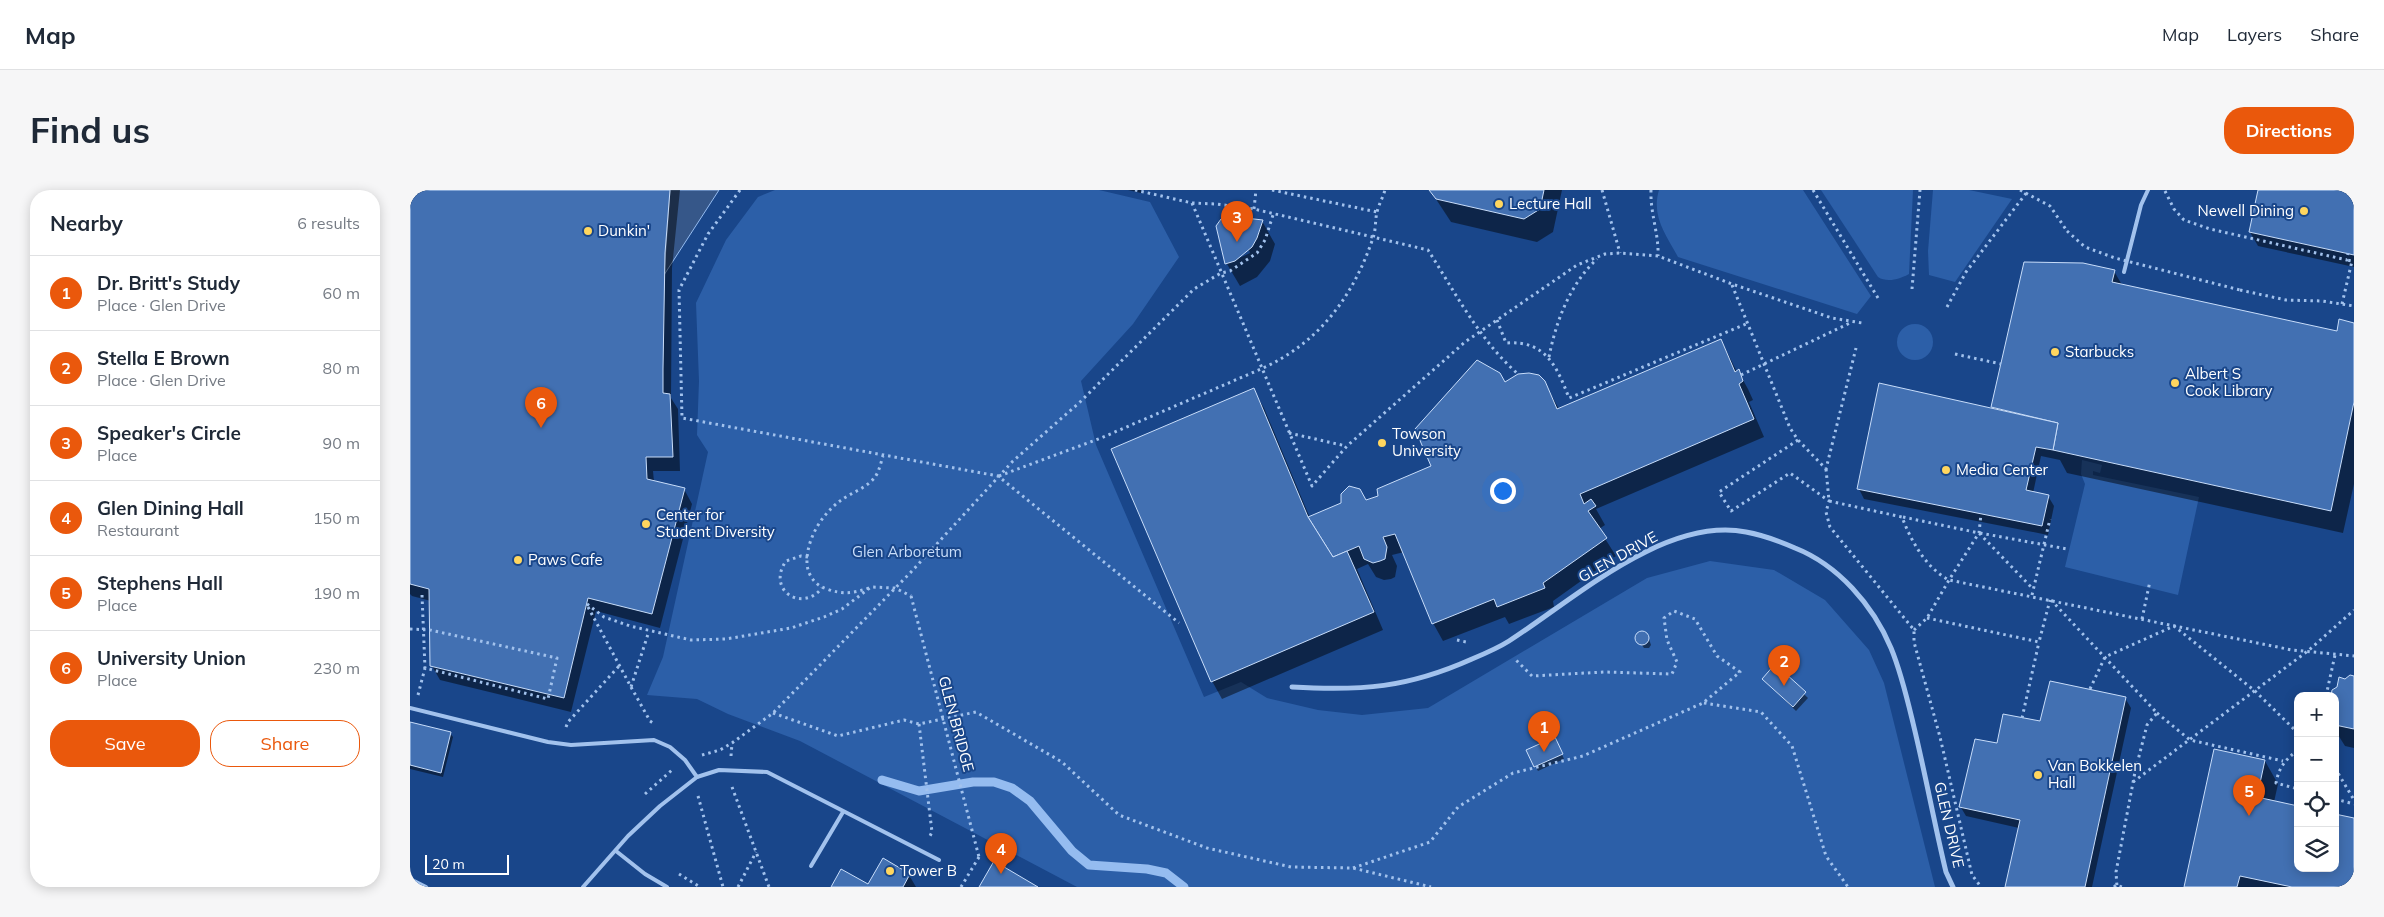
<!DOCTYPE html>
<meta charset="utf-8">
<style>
:root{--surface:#fff;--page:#f6f6f7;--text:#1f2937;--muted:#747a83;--line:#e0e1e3;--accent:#ea580c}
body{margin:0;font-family:Mulish,sans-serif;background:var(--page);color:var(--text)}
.controls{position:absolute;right:15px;bottom:15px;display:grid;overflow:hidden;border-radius:10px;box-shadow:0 2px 12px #0003}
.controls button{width:45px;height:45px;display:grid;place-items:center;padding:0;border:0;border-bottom:1px solid var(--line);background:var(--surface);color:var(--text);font:25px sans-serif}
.scale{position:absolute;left:15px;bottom:12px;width:84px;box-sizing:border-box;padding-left:5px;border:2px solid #fff;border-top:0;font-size:14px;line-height:18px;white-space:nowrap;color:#fff;-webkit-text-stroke:4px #19468a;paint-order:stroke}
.you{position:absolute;left:1092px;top:300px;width:18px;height:18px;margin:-12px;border:4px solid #fff;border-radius:50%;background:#1a73e8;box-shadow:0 0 0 8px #1a73e833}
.badge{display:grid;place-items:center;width:32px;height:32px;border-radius:50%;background:var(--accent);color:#fff;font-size:16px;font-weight:700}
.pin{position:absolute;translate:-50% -41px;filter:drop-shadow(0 1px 2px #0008)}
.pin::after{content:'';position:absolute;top:26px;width:18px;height:15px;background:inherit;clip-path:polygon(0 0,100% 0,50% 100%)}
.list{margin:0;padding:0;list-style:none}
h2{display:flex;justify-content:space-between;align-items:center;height:65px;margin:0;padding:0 20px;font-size:21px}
h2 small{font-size:16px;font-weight:400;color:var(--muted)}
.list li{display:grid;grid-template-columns:32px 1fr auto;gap:15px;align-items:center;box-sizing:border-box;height:75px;padding:0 20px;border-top:1px solid var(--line)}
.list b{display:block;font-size:19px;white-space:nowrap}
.list p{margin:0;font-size:16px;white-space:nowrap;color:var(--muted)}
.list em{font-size:16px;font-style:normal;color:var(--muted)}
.actions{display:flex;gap:10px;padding:15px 20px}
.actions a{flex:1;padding:11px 0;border:1px solid var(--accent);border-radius:20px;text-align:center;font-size:18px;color:var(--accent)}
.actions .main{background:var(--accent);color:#fff}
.icon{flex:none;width:28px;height:28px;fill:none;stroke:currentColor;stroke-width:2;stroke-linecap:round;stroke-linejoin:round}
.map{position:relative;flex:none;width:1944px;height:697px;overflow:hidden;border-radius:20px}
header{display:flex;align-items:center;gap:30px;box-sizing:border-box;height:70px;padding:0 25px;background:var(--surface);border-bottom:1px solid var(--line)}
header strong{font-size:24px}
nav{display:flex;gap:28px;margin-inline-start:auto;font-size:18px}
.intro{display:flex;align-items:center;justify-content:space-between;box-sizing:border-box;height:120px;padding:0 30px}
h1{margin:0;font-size:35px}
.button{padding:12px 22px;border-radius:20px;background:var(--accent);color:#fff;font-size:18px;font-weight:700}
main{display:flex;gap:30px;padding:0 30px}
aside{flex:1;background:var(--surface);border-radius:20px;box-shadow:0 2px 12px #0003}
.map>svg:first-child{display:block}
.green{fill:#2c5fa8}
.water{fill:#365789;stroke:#95bcf0}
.shadow{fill:#0007;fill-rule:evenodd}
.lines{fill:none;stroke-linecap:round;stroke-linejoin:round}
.stream{stroke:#95bcf0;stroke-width:9}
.building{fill:#4270b2;stroke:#c8ddfa}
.path{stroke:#a2c2ed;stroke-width:3;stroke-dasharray:2.5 4;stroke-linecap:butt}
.lane{stroke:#a2c2ed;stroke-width:4}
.street{stroke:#a2c2ed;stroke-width:5}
.path-bridge{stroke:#a2c2ed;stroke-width:3;stroke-dasharray:2.5 4;stroke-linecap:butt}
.poi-dot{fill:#ffd65f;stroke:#19468a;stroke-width:2}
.labels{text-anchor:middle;stroke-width:4;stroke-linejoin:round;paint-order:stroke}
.poi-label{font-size:15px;fill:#fff;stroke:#19468a;text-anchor:start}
.park-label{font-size:15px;fill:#c8ddfa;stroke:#19468a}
.street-label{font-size:15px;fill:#fff;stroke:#19468a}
</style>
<header>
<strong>Map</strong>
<nav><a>Map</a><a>Layers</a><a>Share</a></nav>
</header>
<div class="intro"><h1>Find us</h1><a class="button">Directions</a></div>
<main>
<aside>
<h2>Nearby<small>6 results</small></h2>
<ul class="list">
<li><span class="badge">1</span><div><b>Dr. Britt's Study</b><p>Place · Glen Drive</p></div><em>60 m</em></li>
<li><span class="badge">2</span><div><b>Stella E Brown</b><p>Place · Glen Drive</p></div><em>80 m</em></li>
<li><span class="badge">3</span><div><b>Speaker's Circle</b><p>Place</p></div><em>90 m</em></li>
<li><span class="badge">4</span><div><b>Glen Dining Hall</b><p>Restaurant</p></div><em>150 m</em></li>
<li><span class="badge">5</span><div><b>Stephens Hall</b><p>Place</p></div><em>190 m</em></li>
<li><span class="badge">6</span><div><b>University Union</b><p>Place</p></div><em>230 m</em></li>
</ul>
<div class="actions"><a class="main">Save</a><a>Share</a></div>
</aside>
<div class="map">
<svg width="1944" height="697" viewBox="0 0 1944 697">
<rect width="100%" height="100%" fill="#19468a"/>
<g class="green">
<polygon points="365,0 689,0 740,12 769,67 723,134 671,191 686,255 794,507 831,492 857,508 908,520 952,525 1018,518 1237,388 1300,371 1364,380 1415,410 1459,460 1474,493 1525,697 667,697 390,551 318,524 287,509 237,505 253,467 298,262 287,245 289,191 286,113 316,50 348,7"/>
<path d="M 1249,0 L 1393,0 L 1461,106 L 1447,124 L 1268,67 C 1256,45 1241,26 1249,0 Z"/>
<path d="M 1411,0 L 1503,0 L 1499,84 C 1490,89 1477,93 1468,87 Z"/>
<polygon points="1523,0 1559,0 1602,9 1545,92 1519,85 1518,61"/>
<circle cx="1505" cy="152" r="18"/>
<polygon points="1672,270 1692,275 1690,283 1683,281 1683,285 1789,307 1768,405 1655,377 1675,294 1671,284"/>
</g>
<polygon class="water" points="260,0 309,0 254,85"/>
<g class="shadow">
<polygon points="0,0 270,0 262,78 261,208 268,219 270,281 243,281 244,292 274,299 282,314 250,438 186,421 161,522 30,490 22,476 21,411 2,406 0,404"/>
<polygon points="718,0 731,0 731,3"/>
<polygon points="1020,0 1152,0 1143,42 1127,52 1041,32"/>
<polygon points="1849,0 1944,0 1944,77 1848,56 1840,42"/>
<path d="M 852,31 L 865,54 L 860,71 L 847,87 L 830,96 L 817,74 L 808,37 ZM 839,60 L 840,63 L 821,72 L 821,70 Z"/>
<polygon points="1704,81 1712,95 1928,142 1944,134 1944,294 1933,343 1657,283 1650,270 1631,266 1623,303 1638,306 1644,316 1638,345 1454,309 1449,299 1584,220 1583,217"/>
<polygon points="1311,150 1327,182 1328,181 1338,199 1343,210 1339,212 1354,247 1186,319 1195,335 1189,339 1206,366 1143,411 1144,417 1099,434 1095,427 1033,451 1023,433 994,362 982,365 987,376 985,387 981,389 974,390 966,387 958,374 947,379 973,440 812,509 802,491 843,200 854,218 900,328 969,307 1023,277 1095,193 1134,192 1149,219"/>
<polygon points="1234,442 1239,449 1241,455 1239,458 1234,458 1226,447 1228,444"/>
<polygon points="1365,476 1398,508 1386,521 1353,489"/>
<polygon points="1944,487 1944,558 1935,556 1925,540 1925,506 1935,491"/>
<polygon points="1715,508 1721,518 1682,697 1596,697 1609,638 1556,626 1550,616 1588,554 1631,532"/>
<polygon points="0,533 40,543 43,547 33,587 0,579"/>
<polygon points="1147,553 1154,569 1128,581 1125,576"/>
<polygon points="1855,571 1868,594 1864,612 1888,678 1925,678 1944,629 1944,697 1775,697"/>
<polygon points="499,685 506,697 422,697 458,695"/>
</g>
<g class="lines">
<polyline class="stream" points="472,590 509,601 563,592 584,592 602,598 620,611 662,661 679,675 737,679 756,683 774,697"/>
</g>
<g class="building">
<polygon points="0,0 260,0 255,63 253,179 253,203 260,204 263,267 236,267 237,289 275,298 242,424 178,408 154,508 20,476 19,399 0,394"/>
<polygon points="1019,0 1134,0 1130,19 1114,29 1026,9"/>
<polygon points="1848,0 1944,0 1944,65 1839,42"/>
<polygon points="817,26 853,30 847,48 842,57 825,71 815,74 806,36 811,29"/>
<polygon points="1614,72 1673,73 1705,80 1702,92 1927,141 1929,129 1944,133 1944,212 1921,321 1643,260 1648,233 1581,217"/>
<polygon points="1311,149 1325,182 1329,179 1333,191 1329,194 1344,229 1170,304 1174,314 1181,309 1186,316 1178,321 1197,348 1133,393 1135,398 1087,417 1084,409 1022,434 985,344 973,347 977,357 975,369 970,371 963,373 954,369 949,356 923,367 898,327 931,313 931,304 939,296 950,299 956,310 968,306 967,299 1021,276 1005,239 1067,170 1090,183 1095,192 1108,184 1119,183 1129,185 1135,191 1147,219"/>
<polygon points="1469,193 1648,233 1643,260 1626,257 1616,300 1639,305 1632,336 1447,299"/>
<polygon points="844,198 898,327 923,367 937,361 964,422 801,492 701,259"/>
<circle cx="1232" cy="448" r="7"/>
<polygon points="1365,474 1396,502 1383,517 1352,489"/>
<polygon points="1940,485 1944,486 1944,539 1925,535 1925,506 1921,506 1922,500 1927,497 1929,487 1935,489"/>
<polygon points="1640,491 1716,507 1675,697 1595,697 1610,630 1549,617 1565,549 1587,553 1593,524 1630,531"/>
<polygon points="0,532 41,542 31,583 0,575"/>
<polygon points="1145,547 1153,564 1124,577 1116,560"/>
<polygon points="1804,559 1855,570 1847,607 1888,616 1888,678 1925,678 1925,624 1944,628 1944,697 1882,697 1830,686 1827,697 1774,697"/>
<polygon points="473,668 500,684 493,697 421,697 431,679 458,694"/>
<polygon points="584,671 628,697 569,697"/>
</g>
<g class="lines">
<g class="path">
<polyline points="330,0 298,44 269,100 272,228 588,286 769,433"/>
<path d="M 725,0 L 782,13 L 806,14 L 844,19 L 1018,60 C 1045,102 1070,151 1108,184"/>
<polyline points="862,0 967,22"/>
<polyline points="1192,0 1210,63"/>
<path d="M 1241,0 C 1240,23 1249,44 1248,66"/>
<polyline points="1403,0 1468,108"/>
<polyline points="1610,0 1640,16 1657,41"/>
<polyline points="1755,1 1764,19 1774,30 1800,39 1937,70 1938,63"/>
<polyline points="782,13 902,296 937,256 1055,152 1167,75 1195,64 1210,63 1248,66 1322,94 1422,128 1452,133"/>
<polyline points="844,19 846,0"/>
<polyline points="1322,95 1380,238 1388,250 1416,279 1446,158"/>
<polyline points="1502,99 1510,0"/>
<polyline points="1830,100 1876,110 1912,111 1944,116"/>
<polyline points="1932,114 1942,71 1937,70"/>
<polyline points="1537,117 1556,82 1617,2"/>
<path d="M 1087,130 L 1096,153 C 1136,150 1147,177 1159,208 L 1336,134"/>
<polyline points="1545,164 1591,174"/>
<path d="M 1139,167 C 1146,131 1160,94 1187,69"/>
<polyline points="1331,185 1442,132"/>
<polyline points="879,243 936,256"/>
<polyline points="1388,250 1309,302 1321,321 1380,283 1419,311 1416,322 1420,337 1504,440 1504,452 1530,547 1562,685 1571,697"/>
<path d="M 1416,279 L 1419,311 L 1492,327 C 1501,351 1516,378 1539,390 L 1882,460 L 1944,466"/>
<path d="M 589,286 L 691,248 L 851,179 C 909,153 943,107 963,48 C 966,40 965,30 967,22 C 969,14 973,7 975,0"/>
<polyline points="1493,327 1569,343 1623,399"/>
<polyline points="1570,343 1657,359"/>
<path d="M 398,367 L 391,366 L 376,371 C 356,400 392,423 412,398"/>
<path d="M 459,398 C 444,403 433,405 417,399 C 406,396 398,386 397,374 C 396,350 411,325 430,311 C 440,303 457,298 465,287 C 469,282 471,272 473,266"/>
<polyline points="12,405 15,478"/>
<polyline points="1622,405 1640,329"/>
<polyline points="1641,410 1747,523 1737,535 1725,582 1706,682 1707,697"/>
<polyline points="177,414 194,427 220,436 281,450 316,449 381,438 414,427 432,419 461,397 485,398 501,406"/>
<polyline points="178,417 221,497 239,441"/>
<polyline points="1517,428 1629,452 1640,410"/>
<polyline points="1732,429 1740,391"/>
<polyline points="1504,440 1517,428 1539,390 1569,343 1571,324"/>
<polyline points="1047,450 1056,452"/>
<polyline points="221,497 240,531 243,533"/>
<polyline points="1680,499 1695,467 1764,436 1845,501 1888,543"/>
<polyline points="8,505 15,478 138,509 147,468 20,440"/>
<polyline points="1916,506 1925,465"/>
<polyline points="1294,513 1351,522 1382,556 1416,666 1438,697"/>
<polyline points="363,523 428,546 494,530 509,534 566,522 652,572 709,625 797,658 881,677 943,678 1021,697"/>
<polyline points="1747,523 1780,550 1873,571"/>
<polyline points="1612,528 1629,452"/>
<polyline points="509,534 522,642 519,648"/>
<polyline points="156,537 158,532 210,475"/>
<path d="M 1888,560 C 1875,570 1869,577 1866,593 L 1888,599"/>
<polyline points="292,565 310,560 322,553 363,523 502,381 603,271 670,212 784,99 811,83 820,81 847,63 855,50 863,25"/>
<polyline points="321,566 322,553"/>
<polyline points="1925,578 1944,610"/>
<polyline points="1723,592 1899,460 1944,420"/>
<polyline points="322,597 359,697"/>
<polyline points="235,604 262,580"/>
<polyline points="288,606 313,697"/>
<polyline points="1925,609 1944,614"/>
<polyline points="943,678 1020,652 1048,617 1103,583 1173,566 1293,513 1330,482 1307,466 1285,429 1264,421 1254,428 1257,450 1267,472 1262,484 1194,482 1122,486 1104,468"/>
<polyline points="269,684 290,697"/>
<polyline points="328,697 346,662"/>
<polyline points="551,697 569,667"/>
<polyline points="1704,697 1706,695 1712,697"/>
</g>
<g class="lane">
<polyline points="1714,82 1731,15 1738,0"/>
<polyline points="0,518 138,552 161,555 244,550 260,557 275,570 287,587"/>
<polyline points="206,661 235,684 257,697"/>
<polyline points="401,676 433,622"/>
<polyline points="0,689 16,697"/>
<polyline points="173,697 218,646 250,616 287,587 309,580 357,582 529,670"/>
</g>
<path class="street" d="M 882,497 C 952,501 997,498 1062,469 C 1074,464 1088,458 1099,451 C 1163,410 1255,326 1336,342 C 1353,345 1369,351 1385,358 C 1428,375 1463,415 1481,458 C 1491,482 1497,508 1503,533 C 1515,582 1524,632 1536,682 L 1543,697"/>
<g class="path-bridge">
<polyline points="1657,41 1675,57 1705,68 1830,100"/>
<polyline points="501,406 569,667"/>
<polyline points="0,439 20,440"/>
</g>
</g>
<g class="poi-dot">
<circle cx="1089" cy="14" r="5"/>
<circle cx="1894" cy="21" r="5"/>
<circle cx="178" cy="41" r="5"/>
<circle cx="1645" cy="162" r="5"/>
<circle cx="1765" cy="193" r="5"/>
<circle cx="972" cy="253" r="5"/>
<circle cx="1536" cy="280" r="5"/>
<circle cx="236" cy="334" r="5"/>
<circle cx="108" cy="370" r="5"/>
<circle cx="1628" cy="585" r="5"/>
<circle cx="480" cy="681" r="5"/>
</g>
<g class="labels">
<g class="poi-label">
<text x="1099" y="19">Lecture Hall</text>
<text x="1884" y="26" text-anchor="end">Newell Dining</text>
<text x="188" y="46">Dunkin'</text>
<text x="1655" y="167">Starbucks</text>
<text x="1775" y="189">Albert S<tspan x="1775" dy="17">Cook Library</tspan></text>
<text x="982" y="249">Towson<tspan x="982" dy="17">University</tspan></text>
<text x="1546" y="285">Media Center</text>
<text x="246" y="330">Center for<tspan x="246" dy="17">Student Diversity</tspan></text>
<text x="118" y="375">Paws Cafe</text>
<text x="1638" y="581">Van Bokkelen<tspan x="1638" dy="17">Hall</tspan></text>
<text x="490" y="686">Tower B</text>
</g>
<g class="park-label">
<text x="497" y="367">Glen Arboretum</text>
</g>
<g class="street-label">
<text transform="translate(1208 367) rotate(-29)" y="5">GLEN DRIVE</text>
<text transform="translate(546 534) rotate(75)" y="5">GLEN BRIDGE</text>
<text transform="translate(1539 635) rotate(77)" y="5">GLEN DRIVE</text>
</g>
</g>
</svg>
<div class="controls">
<button>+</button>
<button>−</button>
<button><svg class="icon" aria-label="locate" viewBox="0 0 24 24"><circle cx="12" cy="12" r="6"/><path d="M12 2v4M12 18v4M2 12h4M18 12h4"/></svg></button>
<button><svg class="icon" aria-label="layers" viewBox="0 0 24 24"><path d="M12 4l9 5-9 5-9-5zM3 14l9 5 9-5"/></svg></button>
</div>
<div class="scale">20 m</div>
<div class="you"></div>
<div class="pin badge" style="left:1134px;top:562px">1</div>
<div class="pin badge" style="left:1374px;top:496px">2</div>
<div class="pin badge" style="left:827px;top:52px">3</div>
<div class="pin badge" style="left:591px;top:684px">4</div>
<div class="pin badge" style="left:1839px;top:626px">5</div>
<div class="pin badge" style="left:131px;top:238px">6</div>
</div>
</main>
